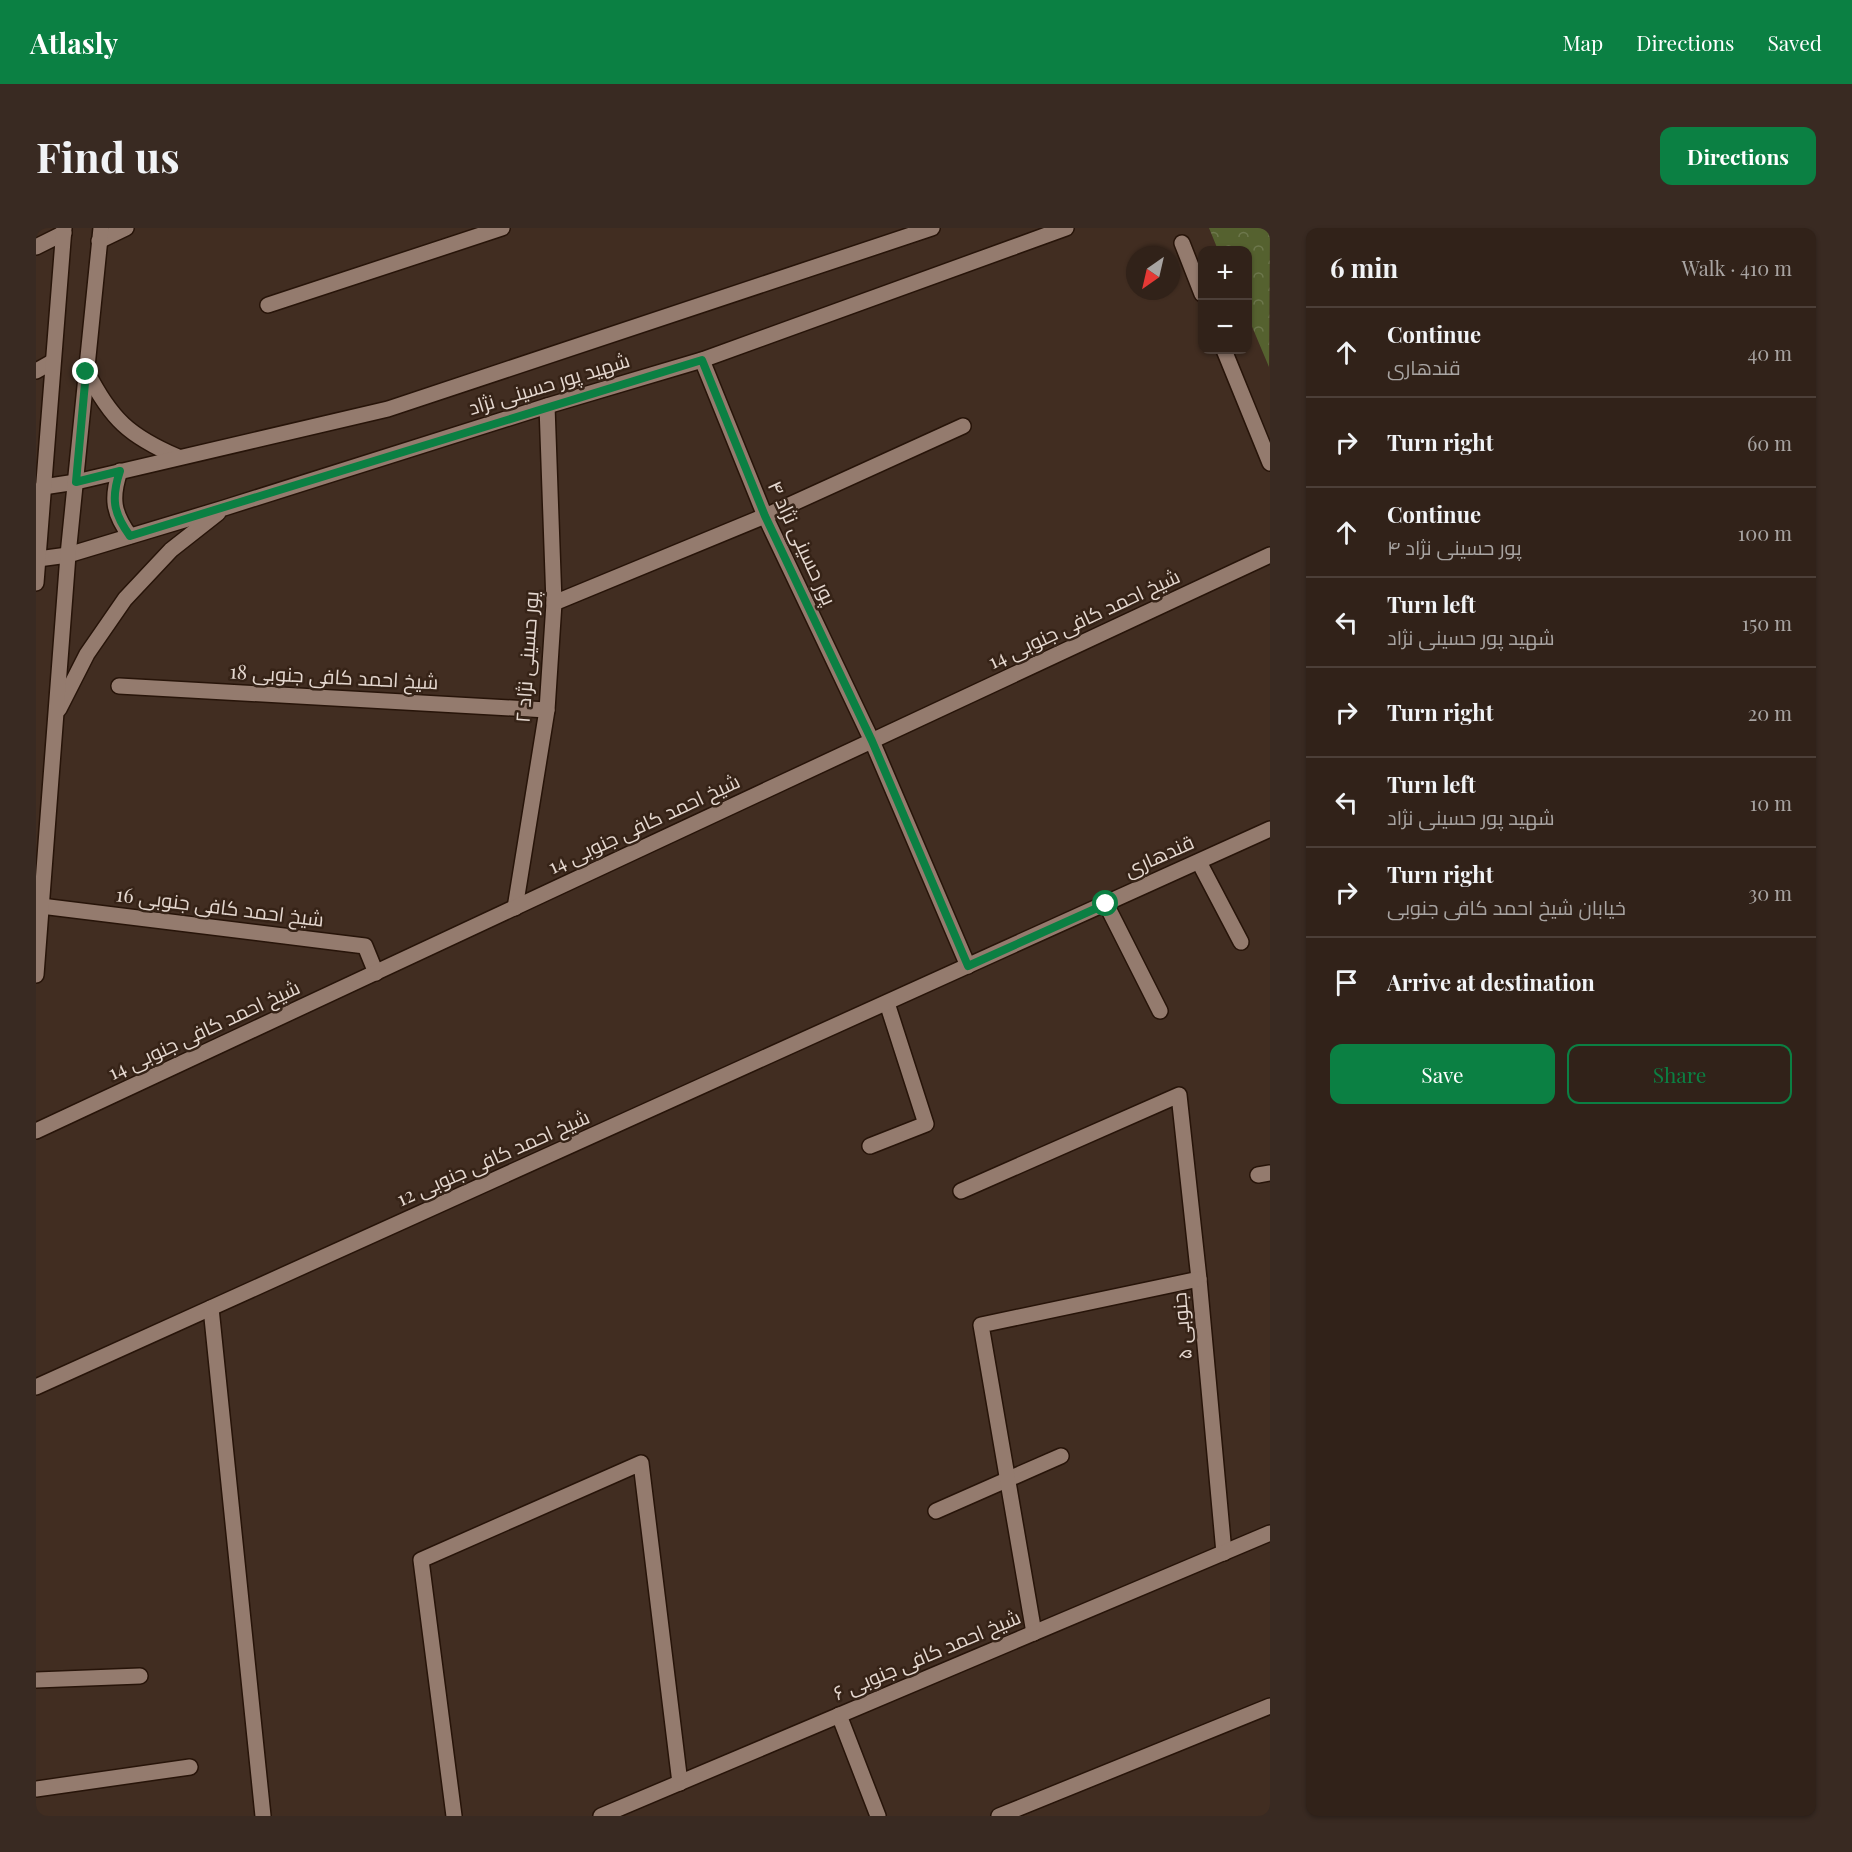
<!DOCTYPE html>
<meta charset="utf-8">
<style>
:root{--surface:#312219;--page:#392a22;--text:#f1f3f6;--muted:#a8a4a2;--line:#4c3f38;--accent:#0b8043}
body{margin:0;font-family:"Playfair Display",Cairo,serif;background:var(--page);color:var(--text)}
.controls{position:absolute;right:18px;top:18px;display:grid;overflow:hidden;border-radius:12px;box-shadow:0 2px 4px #0004}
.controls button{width:54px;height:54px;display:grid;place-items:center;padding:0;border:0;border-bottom:2px solid var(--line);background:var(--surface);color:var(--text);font:30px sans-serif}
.compass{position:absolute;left:1090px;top:18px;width:54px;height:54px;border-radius:50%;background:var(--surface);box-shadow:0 2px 4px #0004;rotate:214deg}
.stop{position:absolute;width:18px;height:18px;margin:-14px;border:4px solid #0b8043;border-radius:50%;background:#fff}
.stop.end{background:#0b8043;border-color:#fff;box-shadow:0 2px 6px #0008}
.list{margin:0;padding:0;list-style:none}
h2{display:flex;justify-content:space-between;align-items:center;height:78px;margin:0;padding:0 24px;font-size:26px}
h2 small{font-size:20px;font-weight:400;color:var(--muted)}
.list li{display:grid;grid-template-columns:39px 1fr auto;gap:18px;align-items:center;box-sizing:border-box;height:90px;padding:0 24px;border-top:2px solid var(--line)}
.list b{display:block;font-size:22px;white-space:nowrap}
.list p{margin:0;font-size:20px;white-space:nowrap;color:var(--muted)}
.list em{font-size:20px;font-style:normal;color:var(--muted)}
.actions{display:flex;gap:12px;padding:18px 24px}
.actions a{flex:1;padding:14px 0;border:2px solid var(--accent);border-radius:12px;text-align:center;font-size:21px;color:var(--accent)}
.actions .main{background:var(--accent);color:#fff}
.icon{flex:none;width:33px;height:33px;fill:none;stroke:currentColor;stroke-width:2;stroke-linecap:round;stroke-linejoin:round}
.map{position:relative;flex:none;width:1234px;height:1588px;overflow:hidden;border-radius:12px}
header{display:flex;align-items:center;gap:36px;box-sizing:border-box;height:84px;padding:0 30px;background:var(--accent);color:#fff}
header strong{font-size:28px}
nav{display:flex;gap:33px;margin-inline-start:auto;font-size:21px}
.intro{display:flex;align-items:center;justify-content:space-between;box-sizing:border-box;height:144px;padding:0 36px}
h1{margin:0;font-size:42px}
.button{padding:15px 27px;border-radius:12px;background:var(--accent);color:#fff;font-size:21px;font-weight:700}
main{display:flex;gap:36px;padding:0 36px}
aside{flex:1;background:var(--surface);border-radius:12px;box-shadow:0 2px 4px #0004}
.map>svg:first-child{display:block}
.park{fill:url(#park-crowns)}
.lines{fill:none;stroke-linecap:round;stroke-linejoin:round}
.minor-casing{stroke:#271409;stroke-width:18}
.minor{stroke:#947b6e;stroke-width:15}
.route{stroke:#0b8043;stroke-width:8}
.labels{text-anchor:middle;stroke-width:5;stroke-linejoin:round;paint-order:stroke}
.street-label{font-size:20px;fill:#e5d8d0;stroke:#362317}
</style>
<header>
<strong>Atlasly</strong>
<nav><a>Map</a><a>Directions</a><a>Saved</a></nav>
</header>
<div class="intro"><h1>Find us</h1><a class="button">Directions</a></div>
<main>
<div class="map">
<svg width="1234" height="1588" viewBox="0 0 1234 1588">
<defs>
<pattern id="park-crowns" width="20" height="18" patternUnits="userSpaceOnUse" patternTransform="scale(1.5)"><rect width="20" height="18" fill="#55612f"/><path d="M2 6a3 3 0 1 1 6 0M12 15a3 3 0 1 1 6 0" fill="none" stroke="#6d774c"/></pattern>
</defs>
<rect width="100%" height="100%" fill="#412d21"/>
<polygon class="park" points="1173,0 1234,0 1233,139 1212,89 1212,22 1182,22"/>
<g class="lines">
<defs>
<g id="minor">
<polyline points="63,13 90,0"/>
<polyline points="1146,15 1166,66"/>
<polyline points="0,19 28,5"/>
<polyline points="232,77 466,0"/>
<polyline points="1188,122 1234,235"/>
<polyline points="666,132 729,288 836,513 932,738"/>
<polyline points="0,143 16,134"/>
<path d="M 51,144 C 75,191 93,208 142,229"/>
<path d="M 84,243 C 75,270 77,285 94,308"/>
<polyline points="7,259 40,254 352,181 896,0"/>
<polyline points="2,331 32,327 188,280 511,178 666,132 1030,0"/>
<polyline points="0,355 28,0"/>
<polyline points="518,375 729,288 927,198"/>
<polyline points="83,458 511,482"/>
<polyline points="23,481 51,426 89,371 135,322 182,285"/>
<polyline points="1163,634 1205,714"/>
<polyline points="1070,676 1124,783"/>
<polyline points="5,678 329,718 340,745"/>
<polyline points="479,680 511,482 518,375 511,178"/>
<polyline points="0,747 32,327 65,0"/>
<polyline points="0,903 1234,327"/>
<polyline points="834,918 890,896 851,775"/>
<polyline points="1222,947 1234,945"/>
<polyline points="925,963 1143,867 1163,1051 1188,1325"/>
<polyline points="175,1080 227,1588"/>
<polyline points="0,1159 1234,601"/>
<polyline points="900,1283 1025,1228"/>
<polyline points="998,1405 945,1097 1163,1051"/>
<polyline points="0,1452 104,1448"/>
<polyline points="803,1487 842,1588"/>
<polyline points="0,1561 154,1539"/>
<polyline points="418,1588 385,1332 605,1235 644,1555"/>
<polyline points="565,1588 1234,1305"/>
<polyline points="963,1588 1234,1478"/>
</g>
</defs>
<use href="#minor" class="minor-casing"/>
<use href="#minor" class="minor"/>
</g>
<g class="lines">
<path class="route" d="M 50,144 L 40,254 L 84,243 C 75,270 77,285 94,308 L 666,132 L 729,288 L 836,513 L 932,738 L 1070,676"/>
</g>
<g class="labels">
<g class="street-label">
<text transform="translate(513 156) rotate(-17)" y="7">شهید پور حسینی نژاد</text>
<text transform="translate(766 315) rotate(65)" y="7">پور حسینی نژاد ۴</text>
<text transform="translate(1048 391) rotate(-25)" y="7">شیخ احمد کافی جنوبی 14</text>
<text transform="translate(491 429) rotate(-86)" y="7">پور حسینی نژاد ۲</text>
<text transform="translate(298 449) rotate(3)" y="7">شیخ احمد کافی جنوبی 18</text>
<text transform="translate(608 596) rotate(-25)" y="7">شیخ احمد کافی جنوبی 14</text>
<text transform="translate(1123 628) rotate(-24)" y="7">قندهاری</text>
<text transform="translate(184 679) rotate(7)" y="7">شیخ احمد کافی جنوبی 16</text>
<text transform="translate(168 802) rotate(-25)" y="7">شیخ احمد کافی جنوبی 14</text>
<text transform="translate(457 930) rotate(-24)" y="7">شیخ احمد کافی جنوبی 12</text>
<text transform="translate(1146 1098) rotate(-95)" y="7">جنوبی ۵</text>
<text transform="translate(891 1427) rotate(-23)" y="7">شیخ احمد کافی جنوبی ۶</text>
</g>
</g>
</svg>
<div class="controls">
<button>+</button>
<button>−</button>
</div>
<svg class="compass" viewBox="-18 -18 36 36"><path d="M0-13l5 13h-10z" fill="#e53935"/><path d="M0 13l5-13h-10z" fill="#a8a4a2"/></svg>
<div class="stop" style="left:1070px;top:676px"></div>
<div class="stop end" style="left:50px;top:144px"></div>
</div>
<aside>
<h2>6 min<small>Walk · 410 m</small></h2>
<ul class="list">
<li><svg class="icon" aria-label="ahead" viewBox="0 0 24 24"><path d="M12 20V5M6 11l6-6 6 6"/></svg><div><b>Continue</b><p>قندهاری</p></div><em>40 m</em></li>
<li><svg class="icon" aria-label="right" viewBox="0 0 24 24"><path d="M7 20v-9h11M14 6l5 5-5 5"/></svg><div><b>Turn right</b></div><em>60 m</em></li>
<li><svg class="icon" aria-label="ahead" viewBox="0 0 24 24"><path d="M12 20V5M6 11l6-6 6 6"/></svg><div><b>Continue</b><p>پور حسینی نژاد ۴</p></div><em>100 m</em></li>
<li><svg class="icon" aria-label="left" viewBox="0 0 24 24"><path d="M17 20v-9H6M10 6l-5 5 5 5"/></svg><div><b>Turn left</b><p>شهید پور حسینی نژاد</p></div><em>150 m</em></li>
<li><svg class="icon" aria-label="right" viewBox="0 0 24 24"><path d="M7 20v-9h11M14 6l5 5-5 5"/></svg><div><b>Turn right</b></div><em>20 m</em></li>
<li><svg class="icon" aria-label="left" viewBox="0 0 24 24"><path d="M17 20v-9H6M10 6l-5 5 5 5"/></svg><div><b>Turn left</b><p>شهید پور حسینی نژاد</p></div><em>10 m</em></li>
<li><svg class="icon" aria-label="right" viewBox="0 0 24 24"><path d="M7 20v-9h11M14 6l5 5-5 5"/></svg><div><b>Turn right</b><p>خیابان شیخ احمد کافی جنوبی</p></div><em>30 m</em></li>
<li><svg class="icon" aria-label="arrive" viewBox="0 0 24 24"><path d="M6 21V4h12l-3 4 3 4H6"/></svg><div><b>Arrive at destination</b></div></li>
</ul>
<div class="actions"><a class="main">Save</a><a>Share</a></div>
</aside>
</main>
